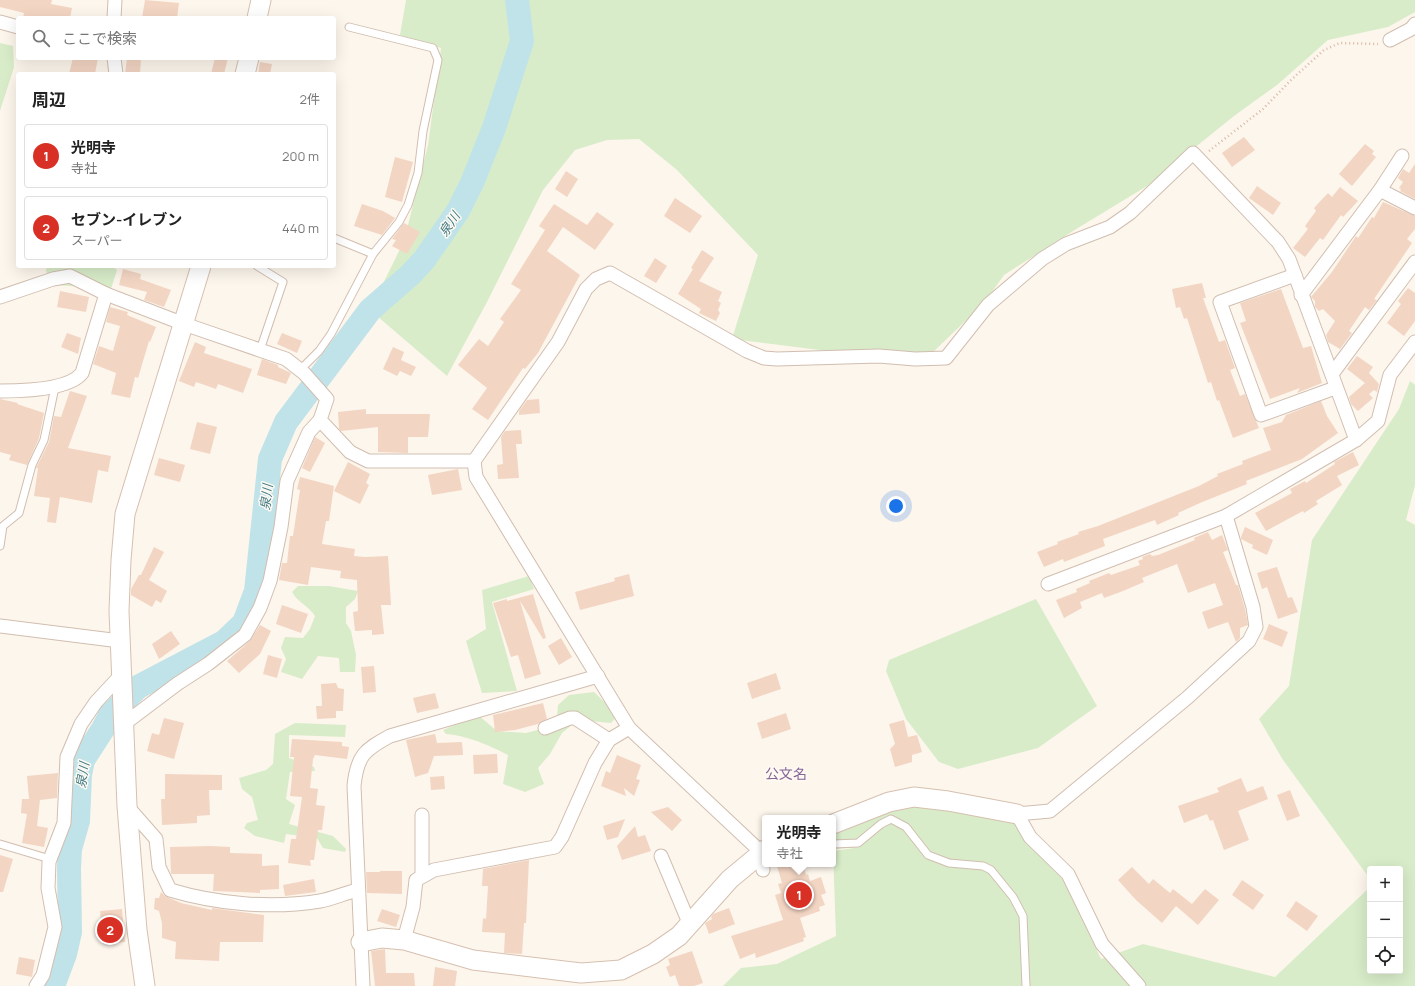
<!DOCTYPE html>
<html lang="ja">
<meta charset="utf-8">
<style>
:root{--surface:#fff;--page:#f6f6f6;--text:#222;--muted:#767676;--line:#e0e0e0;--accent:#d93025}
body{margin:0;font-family:Manrope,"Noto Sans JP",sans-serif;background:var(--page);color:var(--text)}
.controls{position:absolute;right:12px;bottom:12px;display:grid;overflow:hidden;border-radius:4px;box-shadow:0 4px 16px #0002}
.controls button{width:36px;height:36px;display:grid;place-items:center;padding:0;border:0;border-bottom:1px solid var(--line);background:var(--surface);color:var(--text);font:20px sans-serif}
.you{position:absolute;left:896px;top:506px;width:14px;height:14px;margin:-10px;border:3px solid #fff;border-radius:50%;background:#1a73e8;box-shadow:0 0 0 6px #1a73e833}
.badge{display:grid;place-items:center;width:26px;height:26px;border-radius:50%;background:var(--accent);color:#fff;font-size:13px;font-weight:700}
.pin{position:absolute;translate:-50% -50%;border:2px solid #fff;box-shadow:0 1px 4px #0006}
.popup{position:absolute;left:762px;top:815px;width:74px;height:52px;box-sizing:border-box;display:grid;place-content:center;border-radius:4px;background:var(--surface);filter:drop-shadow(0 1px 3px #0005);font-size:13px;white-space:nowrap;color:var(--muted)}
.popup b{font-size:15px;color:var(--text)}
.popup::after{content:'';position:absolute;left:50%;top:100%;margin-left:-8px;border:8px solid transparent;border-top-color:var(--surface)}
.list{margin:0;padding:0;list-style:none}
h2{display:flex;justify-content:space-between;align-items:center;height:52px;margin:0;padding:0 16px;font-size:17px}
h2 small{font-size:13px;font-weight:400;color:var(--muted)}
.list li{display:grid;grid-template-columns:26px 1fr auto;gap:12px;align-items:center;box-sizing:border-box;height:64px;margin:0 8px 8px;padding:0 8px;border:1px solid var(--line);border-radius:4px}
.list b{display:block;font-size:15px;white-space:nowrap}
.list p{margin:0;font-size:13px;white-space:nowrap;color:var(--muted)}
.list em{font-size:13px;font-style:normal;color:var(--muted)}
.icon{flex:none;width:22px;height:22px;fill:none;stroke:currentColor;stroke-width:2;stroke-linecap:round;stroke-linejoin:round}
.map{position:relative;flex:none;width:1415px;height:986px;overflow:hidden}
.search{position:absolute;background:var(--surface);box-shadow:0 4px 16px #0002;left:16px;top:16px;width:320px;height:44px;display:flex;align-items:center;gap:10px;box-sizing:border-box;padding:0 14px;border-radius:4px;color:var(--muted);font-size:15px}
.panel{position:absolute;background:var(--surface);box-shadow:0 4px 16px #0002;left:16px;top:72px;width:320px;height:196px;border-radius:4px}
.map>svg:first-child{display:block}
.green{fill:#d8ecc9}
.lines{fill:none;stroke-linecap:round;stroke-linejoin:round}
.river{stroke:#bfe3e8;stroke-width:24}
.building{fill:#f3d5c3}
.lane-casing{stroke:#d1beb0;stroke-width:9}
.street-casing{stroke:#d1beb0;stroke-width:15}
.secondary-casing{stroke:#d6c0b0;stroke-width:21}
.path{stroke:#d9b8a5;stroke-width:2.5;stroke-dasharray:1 3;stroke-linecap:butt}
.lane{stroke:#fff;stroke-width:7}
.street{stroke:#fff;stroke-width:13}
.secondary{stroke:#fff;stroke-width:19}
.labels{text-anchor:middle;stroke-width:3;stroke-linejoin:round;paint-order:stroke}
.water-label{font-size:13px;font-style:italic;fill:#437c86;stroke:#fffaf3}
.quarter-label{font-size:14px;fill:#846695;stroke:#fffaf3}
</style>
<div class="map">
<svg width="1415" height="986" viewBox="0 0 1415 986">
<rect width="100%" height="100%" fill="#fdf6ec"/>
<g class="green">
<polygon points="406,0 1415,0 1415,12 1388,27 1328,40 1277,85 1234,116 1147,186 1073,231 1004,275 984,303 931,354 844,353 732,339 758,255 677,170 639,139 607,140 575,150 543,190 487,302 447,376 370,310 404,241 428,145 441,48 400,35"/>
<polygon points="0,43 13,46 14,67 0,111"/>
<polygon points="47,266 111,266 117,270 110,292 89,287 52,285 46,271"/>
<polygon points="1410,381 1415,385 1415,485 1406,520 1415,525 1415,986 723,986 741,968 777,964 836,936 833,851 861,847 836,849 833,831 914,802 979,813 1016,824 1064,881 1101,959 1143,944 1275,977 1370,887 1370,971 1400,971 1400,869 1370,869 1370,879 1283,760 1259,719 1289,686 1312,540 1399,409"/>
<polygon points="529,576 534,589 492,602 517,691 482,693 466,641 486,629 482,590"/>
<path d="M 298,586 L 329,586 L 358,591 L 355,599 L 346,607 L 346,623 L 351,631 L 356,655 L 355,672 L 340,672 L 339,658 L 318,656 L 302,679 L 281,672 L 286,659 L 281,648 L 285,637 L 303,638 L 310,629 L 315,616 C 308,605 298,603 292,592 Z"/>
<polygon points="1036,599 1097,706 1038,748 958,769 939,762 906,719 886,671 889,660"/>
<path d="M 594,692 L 618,715 L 611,723 L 578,720 L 562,733 L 550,754 L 538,768 L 544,784 L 525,792 L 503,784 L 508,755 C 488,745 469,736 446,734 L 443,730 L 478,715 L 497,731 L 526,733 L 545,728 L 557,718 L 558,705 L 569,695 Z"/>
<polygon points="295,723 346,725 345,737 289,735 289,758 314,767 315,771 290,772 286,799 295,805 289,824 333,836 346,849 345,852 323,848 317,838 286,834 284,843 255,836 244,828 247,823 258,820 252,797 242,789 239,778 266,770 273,764 275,734"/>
</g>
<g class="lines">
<polyline class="river" points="53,986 65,954 70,932 69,868 70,849 78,821 80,775 83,760 103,729 111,714 138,687 224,642 244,623 256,591 270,459 286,422 370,310 410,275 424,260 458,211 472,183 494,128 522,41 517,0"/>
</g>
<g class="building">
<polygon points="0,0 52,0 51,4 72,8 70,18 23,18 24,13 0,7"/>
<polygon points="145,0 179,3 177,18 142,18"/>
<polygon points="73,58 98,58 95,74 69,74"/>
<polygon points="127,58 141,58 140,74 125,74"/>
<polygon points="215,58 228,58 224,74 211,74"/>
<polygon points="260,62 272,64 270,74 258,74"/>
<polygon points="1244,137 1255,150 1232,167 1222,153"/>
<polygon points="1365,144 1374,151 1372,154 1376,157 1352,186 1339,174"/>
<polygon points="395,157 413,162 402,202 385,197"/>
<polygon points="1415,164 1415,199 1400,191 1401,189 1399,188 1403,182 1398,178 1403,169 1409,173"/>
<polygon points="566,171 578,179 567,197 555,189"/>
<polygon points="1257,186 1281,203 1273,215 1249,198"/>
<polygon points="1340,187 1358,201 1343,217 1341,215 1323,240 1320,238 1305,257 1293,248 1308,229 1305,226 1316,211 1314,208 1328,193 1332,197"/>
<polygon points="675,198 702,216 690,233 664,216"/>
<polygon points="1383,202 1415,216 1415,229 1407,239 1412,243 1374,299 1377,300 1369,310 1365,307 1349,331 1352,333 1340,349 1328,342 1326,335 1335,321 1323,309 1319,311 1315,307 1315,301 1311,297 1332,272 1356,236 1358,238 1372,217 1374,218"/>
<polygon points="362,204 383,211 395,218 382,235 354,226"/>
<polygon points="554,204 587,225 597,212 614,224 595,250 563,227 547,251 580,275 538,353 525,369 523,368 488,420 472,409 487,388 458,365 479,339 488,346 504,322 500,319 521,290 511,284 545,230 539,226"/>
<polygon points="404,223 420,232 407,254 392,246 396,240 392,239"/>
<polygon points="702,250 714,258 699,281 722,292 718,301 721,303 718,310 720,313 716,321 699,313 701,309 678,294 693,269 691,268"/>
<polygon points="655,258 667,266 656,283 644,276"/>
<polygon points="123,269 141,274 140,279 171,290 164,307 144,300 147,292 119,285"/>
<polygon points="1202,283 1206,298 1203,298 1219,342 1225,340 1235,368 1230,370 1240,396 1245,394 1259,428 1233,438 1219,400 1217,401 1211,382 1208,383 1187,318 1184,319 1180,307 1176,308 1172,289"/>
<polygon points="1408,288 1415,293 1415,321 1404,336 1387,323 1401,304 1398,301"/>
<polygon points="1281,289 1303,348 1311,346 1322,383 1297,393 1300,388 1270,399 1240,323 1246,321 1240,303"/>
<polygon points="60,291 89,297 86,312 57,307"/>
<polygon points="110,307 128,312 127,315 156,327 150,342 149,341 138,378 135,377 130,398 111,394 116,373 93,364 99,346 113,351 120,326 106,322"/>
<polygon points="67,333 81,338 78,354 61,347"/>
<polygon points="282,333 302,341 297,353 277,344"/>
<polygon points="195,342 206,347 204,353 252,369 243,393 218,384 216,389 196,382 194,387 179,381"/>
<polygon points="393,347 404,352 401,360 416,367 411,376 400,371 397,376 383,369"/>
<polygon points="1357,356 1373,367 1369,373 1379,384 1377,392 1374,390 1369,394 1373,398 1358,411 1351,404 1349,397 1365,383 1347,369"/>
<polygon points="262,359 278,365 278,367 291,373 286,384 257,375"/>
<polygon points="70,391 87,396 68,448 111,456 108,472 98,470 92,503 60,497 56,523 47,522 50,498 34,496 38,468 36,468 49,442 54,416 61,417"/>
<polygon points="0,399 18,403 17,404 44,413 39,438 27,465 9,460 11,455 0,452"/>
<polygon points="539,399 540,413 519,415 519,411 527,400"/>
<polygon points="1321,401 1327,416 1338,433 1302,459 1246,481 1247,484 1200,503 1178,513 1179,515 1157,525 1155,520 1103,539 1105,546 1064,562 1063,559 1044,567 1037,552 1058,544 1057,542 1079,534 1078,532 1098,526 1199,486 1218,476 1217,474 1243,464 1242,461 1271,450 1263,428 1282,422 1286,415"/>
<polygon points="366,409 366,414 430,414 428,437 408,437 408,453 378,452 378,427 341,431 339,429 338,412"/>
<polygon points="197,422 217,427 210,454 190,449"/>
<polygon points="521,430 522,444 516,444 519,478 498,479 497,465 503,464 501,437 505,431"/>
<polygon points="315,437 325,443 310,472 302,468"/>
<polygon points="1353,452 1359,465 1337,476 1342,485 1316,501 1318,504 1304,513 1303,511 1266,531 1255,513 1292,493 1290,489 1305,481 1306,483 1335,464 1334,462"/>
<polygon points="159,458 185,465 180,482 154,475"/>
<polygon points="348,462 370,474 366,483 369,485 360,504 334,491"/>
<polygon points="458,469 462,490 432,495 428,475"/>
<polygon points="300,477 334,486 329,521 326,521 322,544 355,549 354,556 365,557 388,556 391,605 381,605 384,634 372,635 372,630 355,631 353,612 358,611 357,580 340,578 341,571 311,567 308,585 279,580 282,563 287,563 290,536 293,536 300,490 297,489"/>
<polygon points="1245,527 1273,540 1267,555 1252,548 1253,545 1241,539 1241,537"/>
<polygon points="1208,532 1212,540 1222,535 1228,550 1223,552 1236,585 1238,585 1245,609 1248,625 1240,628 1240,638 1236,642 1228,622 1208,629 1202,612 1223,605 1215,583 1188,593 1177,564 1142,578 1144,582 1123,591 1104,598 1102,593 1080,602 1082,608 1064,618 1056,600 1077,592 1076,589 1090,583 1089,581 1109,573 1111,575 1140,565 1138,561 1143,559 1142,557 1150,554 1152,556 1158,555 1195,540 1194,538"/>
<polygon points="154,547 164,552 149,580 167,591 161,603 156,600 152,607 131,595 131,589 139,575 141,575"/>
<polygon points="1277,567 1288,598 1292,597 1298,612 1278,619 1267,587 1262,589 1257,573"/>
<polygon points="629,574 634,596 580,610 575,592 615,581 614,578"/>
<polygon points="533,594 546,638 543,639 520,601 541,674 525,679 518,655 511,657 493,603 507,599 507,601"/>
<polygon points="282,605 308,614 301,633 276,624"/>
<polygon points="1269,624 1288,632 1282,647 1263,639"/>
<polygon points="260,625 271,631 260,654 239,673 227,661 250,641"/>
<polygon points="171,631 180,644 159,659 152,644"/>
<polygon points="561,638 572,657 559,665 548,646"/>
<polygon points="268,655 282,659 277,678 263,674"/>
<polygon points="374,666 376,692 363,693 361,667"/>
<polygon points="776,673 781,689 752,699 747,683"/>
<polygon points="336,683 338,688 344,689 343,711 336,711 336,718 317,719 316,706 322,706 321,684"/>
<polygon points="435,693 439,708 417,713 413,698"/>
<polygon points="543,703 547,719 538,724 515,730 495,732 493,715"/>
<polygon points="786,713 791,729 762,739 757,723"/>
<polygon points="164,718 184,723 174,759 147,751 152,733 159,735"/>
<polygon points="904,720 908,737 917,735 922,752 912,755 912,762 895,767 890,749 895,744 889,724"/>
<polygon points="435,734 437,743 462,742 463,755 434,756 428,773 415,777 406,740"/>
<polygon points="292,739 342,742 342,746 349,747 347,759 315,755 313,759 310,788 318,789 316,805 325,806 322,830 318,830 314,860 310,860 311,866 288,863 291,839 296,839 302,797 290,796 294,757 290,757"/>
<polygon points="497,754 498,773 474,774 473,755"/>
<polygon points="617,755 641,765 636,779 640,780 634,796 624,788 626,796 601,786 606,771 610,773"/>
<polygon points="58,773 57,798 40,800 37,826 48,828 44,847 22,843 27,814 21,813 22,799 29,799 27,776"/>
<polygon points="165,774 222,775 222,790 209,790 210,815 197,816 197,823 162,825 161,799 165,799"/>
<polygon points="444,776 445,789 431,790 430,777"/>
<polygon points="1241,778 1247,792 1263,786 1268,799 1238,811 1249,840 1224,850 1213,820 1210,821 1207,814 1184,823 1178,806 1219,792 1217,788"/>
<polygon points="1290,790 1300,816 1287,821 1277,795"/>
<polygon points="668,807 682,820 672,831 651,812"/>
<polygon points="625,819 618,837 607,840 603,826"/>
<polygon points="635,826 638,837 645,835 651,851 622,860 617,846"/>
<polygon points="210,846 230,847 230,853 262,854 262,866 279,865 279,889 260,890 260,893 213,891 214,874 171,874 170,847"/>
<polygon points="0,855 13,859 3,892 0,892"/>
<polygon points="529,860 526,923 524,923 522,954 504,953 505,933 482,932 483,918 486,919 488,886 482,886 483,869"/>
<polygon points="783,864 803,864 806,875 808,874 810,881 821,877 826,893 821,895 825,905 819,907 820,911 800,918 806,937 803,938 804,941 756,958 755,953 740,959 731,936 783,920 775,895 781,893 778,884 782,883 777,866"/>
<polygon points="1132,867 1149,884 1153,879 1170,893 1173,889 1192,904 1205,889 1219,900 1198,925 1176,906 1162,923 1136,900 1118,880"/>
<polygon points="380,871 402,871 402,894 367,893 366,872 380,872"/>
<polygon points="314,879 316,892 285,896 283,885"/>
<polygon points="1242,880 1264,895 1253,910 1232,895"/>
<polygon points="161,892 165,896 181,903 212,910 212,908 264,915 263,942 220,942 219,961 175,959 176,942 162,938 162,923 159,911 154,909 155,898 159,898"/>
<polygon points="1296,901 1318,916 1307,931 1286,916"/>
<polygon points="729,908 735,924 709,934 705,923 712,919 711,917 713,914"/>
<polygon points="122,909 125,942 103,944 100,911"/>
<polygon points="382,909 400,915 396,927 377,921"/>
<polygon points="385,949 386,973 414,973 415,986 375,986 371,951"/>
<polygon points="692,951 703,983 694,986 679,986 675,975 670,977 666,967 670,965 668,959"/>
<polygon points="19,957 35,960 32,977 16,974"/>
<polygon points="435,967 457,971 455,986 433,986"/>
</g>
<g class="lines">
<defs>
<g id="lane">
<polyline points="334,238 373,254 399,222 408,205 418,173 423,131 438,60 433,48 349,27"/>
<polyline points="257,266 283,282 260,350"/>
<polyline points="300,370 319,351 331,334 373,254"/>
<polyline points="0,546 3,526 19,513 32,465 44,440 55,387"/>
<polyline points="0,844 50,859"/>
<polyline points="833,844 858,843 881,824 891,819 906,827 928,855 949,863 983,866 991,870 1013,897 1023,916 1026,986"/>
</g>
<g id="street">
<polyline points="114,18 115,0"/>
<polyline points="0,22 18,27"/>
<polyline points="1390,40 1411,29 1415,24"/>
<polyline points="114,58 116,74"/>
<polyline points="1380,190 1402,156"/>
<polyline points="1295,275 1220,302 1261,415 1335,388"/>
<polyline points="1301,295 1380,190 1415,208"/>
<polyline points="0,297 53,279 70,276 106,294 184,324 286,359 304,373 327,399 320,420 350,452 368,461 474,461 558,342 586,289 596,279 610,273 747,351 764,358 777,359 879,356 915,359 946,358 988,305 1042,259 1066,244 1110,227 1130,213 1193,153 1278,242 1289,259 1356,440"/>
<polyline points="1332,374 1415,262"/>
<path d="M 0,391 C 21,391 69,390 82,373 L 106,294"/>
<polyline points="474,461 476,477 629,728 761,852 763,870"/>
<polyline points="1048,584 1226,516 1356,440 1378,421 1390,375 1415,342"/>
<polyline points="0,626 120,641"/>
<polyline points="124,724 177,684 208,664 245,635 260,608 270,581 281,527 287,481 309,432 320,420"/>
<polyline points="545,728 570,718 575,718 609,740"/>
<path d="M 127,806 L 156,839 L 159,867 L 170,890 C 217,904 271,909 320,901 C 332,899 345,893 358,890"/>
<polyline points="422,815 422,876"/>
<polyline points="661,856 690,925"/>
<polyline points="404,940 413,907 416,880 434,870 555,847 562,837 595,763 609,740 629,728"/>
<polyline points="36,986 43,975 55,927 48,888 49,862 64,823 67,757 81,724 96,702 122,674"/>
<path d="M 363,986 L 354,786 C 357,756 364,750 390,736 L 598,676"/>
<polyline points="1139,986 1102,944 1068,874 1030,837 1017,814 1050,811 1187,698 1249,641 1256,627 1253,607 1226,516"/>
</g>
<g id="secondary">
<polyline points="257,18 261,0"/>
<polyline points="245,74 249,58"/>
<polyline points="833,824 889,802 914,797 948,801 1017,814"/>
<polyline points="361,942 382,938 404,940 473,960 581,973 621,970 653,954 679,936 730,879 765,850"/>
<polyline points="145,986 137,930 127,806 119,611 121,560 125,514 201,266"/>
</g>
</defs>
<use href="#lane" class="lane-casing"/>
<use href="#street" class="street-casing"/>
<use href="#secondary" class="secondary-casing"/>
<polyline class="path" points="1209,151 1263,109 1291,80 1324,50 1340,43 1378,44"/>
<use href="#lane" class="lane"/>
<use href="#street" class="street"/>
<use href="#secondary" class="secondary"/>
</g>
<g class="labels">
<g class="water-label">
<text transform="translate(449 224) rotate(-56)" y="5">泉川</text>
<text transform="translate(266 497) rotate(-84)" y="5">泉川</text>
<text transform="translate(82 775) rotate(-81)" y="5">泉川</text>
</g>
<g class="quarter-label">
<text x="786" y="779">公文名</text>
</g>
</g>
</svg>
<div class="controls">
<button>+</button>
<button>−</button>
<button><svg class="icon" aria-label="locate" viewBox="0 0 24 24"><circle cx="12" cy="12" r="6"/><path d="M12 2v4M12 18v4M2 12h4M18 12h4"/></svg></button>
</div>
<div class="you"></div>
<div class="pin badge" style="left:799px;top:895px">1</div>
<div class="popup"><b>光明寺</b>寺社</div>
<div class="pin badge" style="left:110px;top:930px">2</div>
<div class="search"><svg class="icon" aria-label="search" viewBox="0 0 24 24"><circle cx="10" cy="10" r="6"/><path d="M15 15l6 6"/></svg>ここで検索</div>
<section class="panel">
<h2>周辺<small>2件</small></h2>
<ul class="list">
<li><span class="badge">1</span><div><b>光明寺</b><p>寺社</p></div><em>200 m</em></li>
<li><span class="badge">2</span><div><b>セブン-イレブン</b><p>スーパー</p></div><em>440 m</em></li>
</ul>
</section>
</div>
